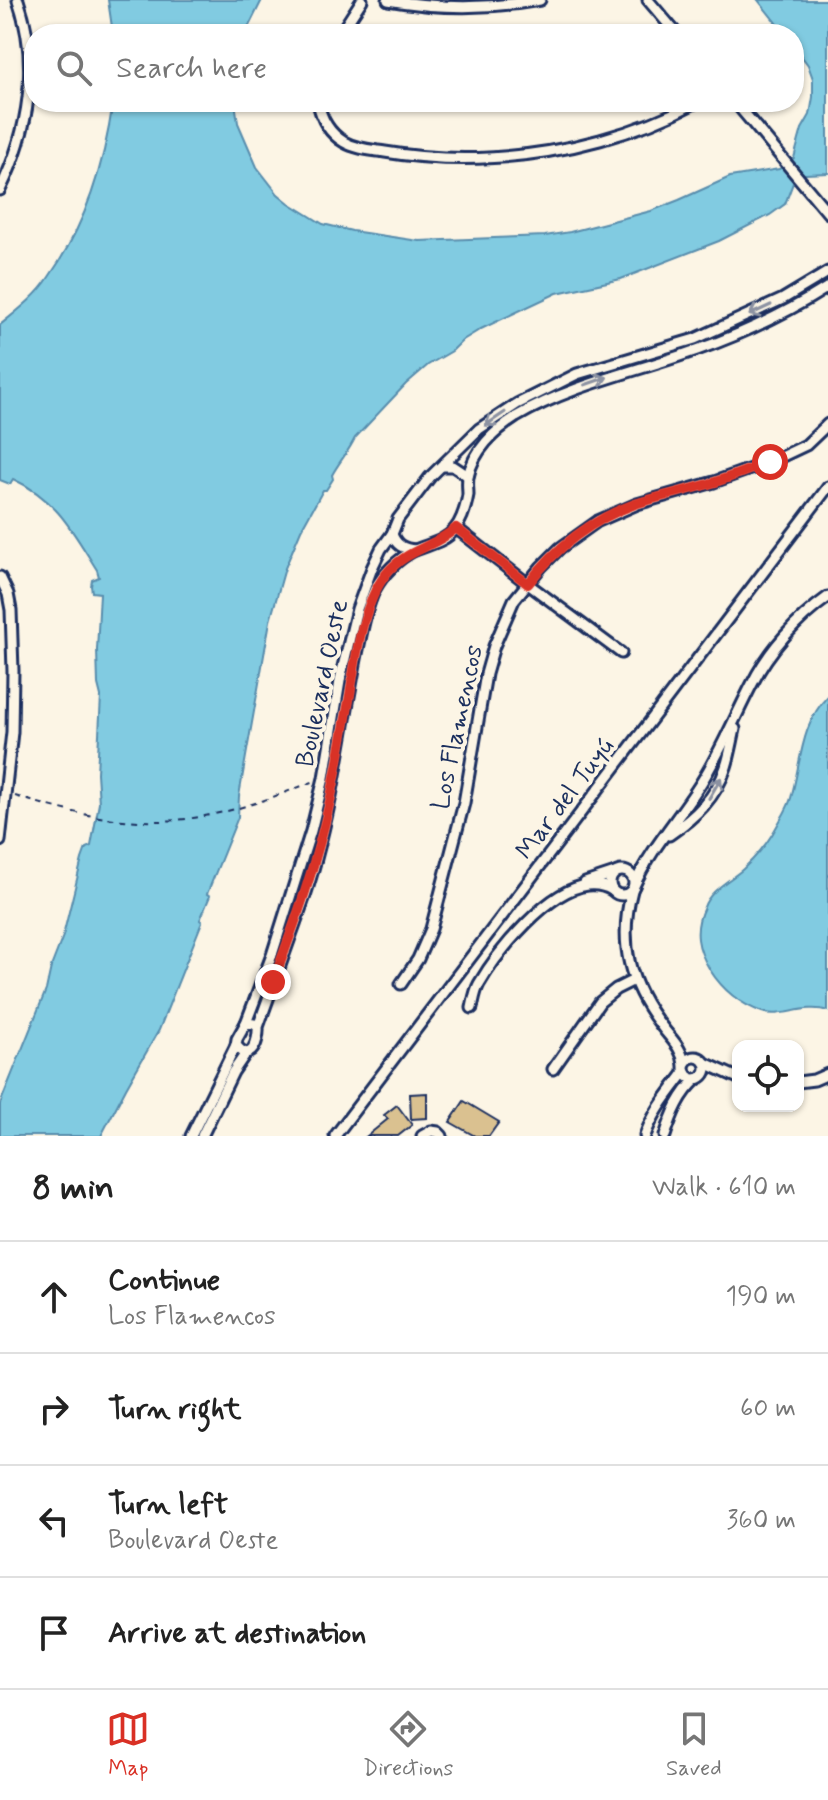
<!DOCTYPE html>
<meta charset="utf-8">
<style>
:root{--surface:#fff;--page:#f2f2f2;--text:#222;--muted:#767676;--line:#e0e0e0;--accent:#d93025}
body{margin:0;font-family:Mynerve,sans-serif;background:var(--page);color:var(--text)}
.controls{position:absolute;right:24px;bottom:24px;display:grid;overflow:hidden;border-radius:16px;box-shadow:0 2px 6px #0004}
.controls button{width:72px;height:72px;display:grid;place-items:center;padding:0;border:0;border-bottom:2px solid var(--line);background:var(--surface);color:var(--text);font:40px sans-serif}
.stop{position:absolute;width:24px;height:24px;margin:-18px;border:6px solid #d93025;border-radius:50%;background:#fff}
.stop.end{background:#d93025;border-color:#fff;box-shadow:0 2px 8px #0008}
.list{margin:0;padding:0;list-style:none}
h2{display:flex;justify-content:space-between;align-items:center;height:104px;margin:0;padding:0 32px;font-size:34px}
h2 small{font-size:26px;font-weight:400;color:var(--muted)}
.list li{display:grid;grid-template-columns:52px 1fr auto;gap:24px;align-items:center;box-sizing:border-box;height:112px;padding:0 32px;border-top:2px solid var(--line)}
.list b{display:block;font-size:30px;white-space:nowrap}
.list p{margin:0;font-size:26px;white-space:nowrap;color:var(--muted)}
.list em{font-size:26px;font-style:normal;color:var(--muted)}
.icon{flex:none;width:44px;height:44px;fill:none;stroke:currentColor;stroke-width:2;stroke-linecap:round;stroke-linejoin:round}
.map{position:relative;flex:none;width:828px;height:1136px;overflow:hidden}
.search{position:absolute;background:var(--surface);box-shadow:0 2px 6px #0004;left:24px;right:24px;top:24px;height:88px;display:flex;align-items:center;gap:20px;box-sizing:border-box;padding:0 28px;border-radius:32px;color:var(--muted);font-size:30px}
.sheet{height:552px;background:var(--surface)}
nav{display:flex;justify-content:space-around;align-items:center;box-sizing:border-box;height:112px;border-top:2px solid var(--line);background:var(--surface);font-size:22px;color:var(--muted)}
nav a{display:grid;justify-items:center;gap:4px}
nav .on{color:var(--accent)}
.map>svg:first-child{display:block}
.water{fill:#81cbe1;stroke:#588dad;stroke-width:2}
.building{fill:#dac190;stroke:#1b2f5e;stroke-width:2}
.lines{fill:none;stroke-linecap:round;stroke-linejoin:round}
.minor-casing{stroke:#1b2f5e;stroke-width:15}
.path{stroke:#1b2f5e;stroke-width:2;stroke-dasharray:6 6;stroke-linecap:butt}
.minor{stroke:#fcf5e5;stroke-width:9}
.oneway{stroke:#8c92a2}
.route{stroke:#d93025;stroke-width:10}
.labels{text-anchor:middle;stroke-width:8;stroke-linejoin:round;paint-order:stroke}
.street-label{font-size:26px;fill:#1b2f5e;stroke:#fcf5e5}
</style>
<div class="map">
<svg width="828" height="1136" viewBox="0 0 828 1136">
<rect width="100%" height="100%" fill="#fcf5e5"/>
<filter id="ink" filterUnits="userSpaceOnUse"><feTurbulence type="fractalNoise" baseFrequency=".0125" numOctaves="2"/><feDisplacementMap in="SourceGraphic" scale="16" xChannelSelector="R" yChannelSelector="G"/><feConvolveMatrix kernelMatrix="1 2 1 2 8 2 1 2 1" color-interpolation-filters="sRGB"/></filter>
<g filter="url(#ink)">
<g class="water">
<polygon points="108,0 262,0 245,34 113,34"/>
<path d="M 758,0 L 828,0 L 828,173 L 805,174 L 793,183 L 785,204 L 770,215 L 719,241 L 621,279 L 557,293 L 481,329 L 463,340 L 452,351 L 428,365 L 406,384 L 355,438 C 349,451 339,462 332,475 L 333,479 L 326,490 L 323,490 L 301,530 L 285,568 L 270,621 L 239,796 L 238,817 L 207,894 L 210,896 L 200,920 L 202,922 L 159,1030 L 126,1088 L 101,1136 L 0,1136 L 0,1104 L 46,990 L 51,967 L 63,936 L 82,859 L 86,848 L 91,846 L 99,803 L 97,773 L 101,696 L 98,684 L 97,650 L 100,593 L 92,592 L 91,586 L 92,580 L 99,577 L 97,570 C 73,532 57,499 13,479 L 10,484 L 0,480 L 0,325 C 17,311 37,296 49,277 C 86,224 104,166 113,102 L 235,102 L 238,123 L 257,167 L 278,194 L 289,203 L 323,224 L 352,231 L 419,241 L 545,236 L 570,232 L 651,211 L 679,200 L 730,177 L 779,169 L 794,158 L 802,129 L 810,115 L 813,97 L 813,79 L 808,65 L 794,46 L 794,34 L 785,34 Z"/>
<path d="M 828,696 L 828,1011 C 805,1003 781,1019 762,1012 C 740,1004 722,989 710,970 C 697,949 693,930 704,907 C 706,901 710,896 714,892 C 723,883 734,877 743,869 C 756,857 769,841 777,826 C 782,817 788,808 791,798 C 801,763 801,723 828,696 Z"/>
</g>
<g class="building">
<polygon points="427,1093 427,1118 411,1119 410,1094"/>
<polygon points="464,1101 499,1122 489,1136 475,1136 450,1122"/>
<polygon points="397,1105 412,1125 398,1136 367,1136 388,1119 384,1115"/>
</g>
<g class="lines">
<defs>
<g id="minor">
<path d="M 388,0 C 439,9 489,9 540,0"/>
<polyline points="648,0 677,34"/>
<polyline points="340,34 362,0"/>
<path d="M 318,102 C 321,118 329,133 344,142 C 356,149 372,150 385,152 C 456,164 531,159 600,140 C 633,131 667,118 697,102"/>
<polyline points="735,102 828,213"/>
<path d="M 0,190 C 29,131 40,64 18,0"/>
<polyline points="443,466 453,466 468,476"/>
<polyline points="456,528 528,584 621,653"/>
<path d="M 392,534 C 396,545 403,549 415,550"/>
<polyline points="0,577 8,594 11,610 13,671 12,732 0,841"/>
<path d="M 669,835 C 695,817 716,798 726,767 C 730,755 732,742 735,729"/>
<circle cx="622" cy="883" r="12"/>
<polyline points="585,883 615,873"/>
<path d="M 634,886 C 651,848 679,818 701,783 C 721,751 735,717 752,684 C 769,650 797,619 828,597"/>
<path d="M 632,890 C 618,943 629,985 663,1028 C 672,1040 683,1049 684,1065"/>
<polyline points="401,984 418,959 431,929 464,803 486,674 494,646 514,600 541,567 560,548 598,521 637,504 714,482 770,462 806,445 828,424"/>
<path d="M 472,1008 C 474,999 475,991 479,984 C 498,951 549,889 588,885 C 597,884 605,886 612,890"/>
<polyline points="246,1023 272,955 311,831 324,778 341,675 357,609 372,568 381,549 392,534 398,519 430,477 479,429 517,404 577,374 695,339 783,299 828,272"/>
<path d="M 258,1027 L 254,1024 L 246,1023 L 237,1039 L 236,1045 C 251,1065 259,1041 258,1027 C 272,987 287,947 301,907 C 314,872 323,833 331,796 C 340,751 347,705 356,659 C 361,636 365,610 375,589 C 383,574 398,559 413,551 C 428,544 444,543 455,529 C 462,520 466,506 468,495 C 468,489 467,483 468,477 C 473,451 495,430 516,417 C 573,384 636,372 697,350 C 742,334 787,313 828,287"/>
<circle cx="695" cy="1068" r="11"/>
<polyline points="705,1063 738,1078"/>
<polyline points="553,1069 600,1002 616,989 634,980"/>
<polyline points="798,1082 814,1080 828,1074"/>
<polyline points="191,1136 236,1045"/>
<polyline points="202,1136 233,1072 246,1053"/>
<polyline points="335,1136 828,487"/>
<polyline points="422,1136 431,1131 438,1132 442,1136"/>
<path d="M 645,1136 C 653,1112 670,1092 685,1072"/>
<path d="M 665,1136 C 672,1114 680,1094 697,1079"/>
</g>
</defs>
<use href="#minor" class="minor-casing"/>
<path class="path" d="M 15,796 C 89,819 150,831 227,811 C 257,804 286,792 315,781"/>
<use href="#minor" class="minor"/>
</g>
<defs><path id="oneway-shaft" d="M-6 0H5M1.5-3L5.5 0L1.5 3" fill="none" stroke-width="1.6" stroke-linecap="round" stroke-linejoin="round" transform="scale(2)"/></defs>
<g class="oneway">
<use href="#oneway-shaft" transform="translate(760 310) rotate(155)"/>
<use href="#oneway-shaft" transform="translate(596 381) rotate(-19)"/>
<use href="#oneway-shaft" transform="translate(495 419) rotate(146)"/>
<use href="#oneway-shaft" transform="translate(715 788) rotate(-60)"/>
</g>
</g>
<g class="lines" filter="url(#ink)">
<path class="route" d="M 273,982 C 296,921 317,861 331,797 C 338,763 344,729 350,695 C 356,656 362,605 386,574 C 405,550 435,547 456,528 L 528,584 C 556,547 591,520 635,504 C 660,496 686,491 712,483 C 731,477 751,469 770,462"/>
</g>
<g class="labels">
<g class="street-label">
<text transform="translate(321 683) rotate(-78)" y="9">Boulevard Oeste</text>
<text transform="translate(456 727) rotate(-78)" y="9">Los Flamencos</text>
<text transform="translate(564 798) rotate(-53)" y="9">Mar del Tuyú</text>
</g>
</g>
</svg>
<div class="controls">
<button><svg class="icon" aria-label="locate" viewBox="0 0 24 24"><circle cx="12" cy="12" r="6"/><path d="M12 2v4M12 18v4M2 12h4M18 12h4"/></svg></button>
</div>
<div class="stop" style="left:770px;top:462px"></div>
<div class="stop end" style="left:273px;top:982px"></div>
<div class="search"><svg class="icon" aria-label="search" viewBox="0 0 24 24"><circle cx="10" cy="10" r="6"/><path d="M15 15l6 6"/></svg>Search here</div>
</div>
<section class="sheet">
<h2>8 min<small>Walk · 610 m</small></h2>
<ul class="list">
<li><svg class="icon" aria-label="ahead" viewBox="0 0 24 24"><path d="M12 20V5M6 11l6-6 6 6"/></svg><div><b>Continue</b><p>Los Flamencos</p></div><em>190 m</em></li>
<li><svg class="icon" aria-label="right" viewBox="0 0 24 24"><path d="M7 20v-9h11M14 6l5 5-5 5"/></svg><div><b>Turn right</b></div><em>60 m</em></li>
<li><svg class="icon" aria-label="left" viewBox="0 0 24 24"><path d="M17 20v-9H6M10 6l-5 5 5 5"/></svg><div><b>Turn left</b><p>Boulevard Oeste</p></div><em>360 m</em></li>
<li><svg class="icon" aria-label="arrive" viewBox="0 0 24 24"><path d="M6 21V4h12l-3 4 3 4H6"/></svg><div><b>Arrive at destination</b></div></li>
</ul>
</section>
<nav>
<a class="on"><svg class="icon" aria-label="map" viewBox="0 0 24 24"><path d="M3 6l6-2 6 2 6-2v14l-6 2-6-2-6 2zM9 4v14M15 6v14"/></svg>Map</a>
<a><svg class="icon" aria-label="directions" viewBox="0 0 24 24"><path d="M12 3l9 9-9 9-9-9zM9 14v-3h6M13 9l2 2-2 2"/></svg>Directions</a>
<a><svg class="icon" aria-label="saved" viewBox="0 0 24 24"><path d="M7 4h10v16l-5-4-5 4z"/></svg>Saved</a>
</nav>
